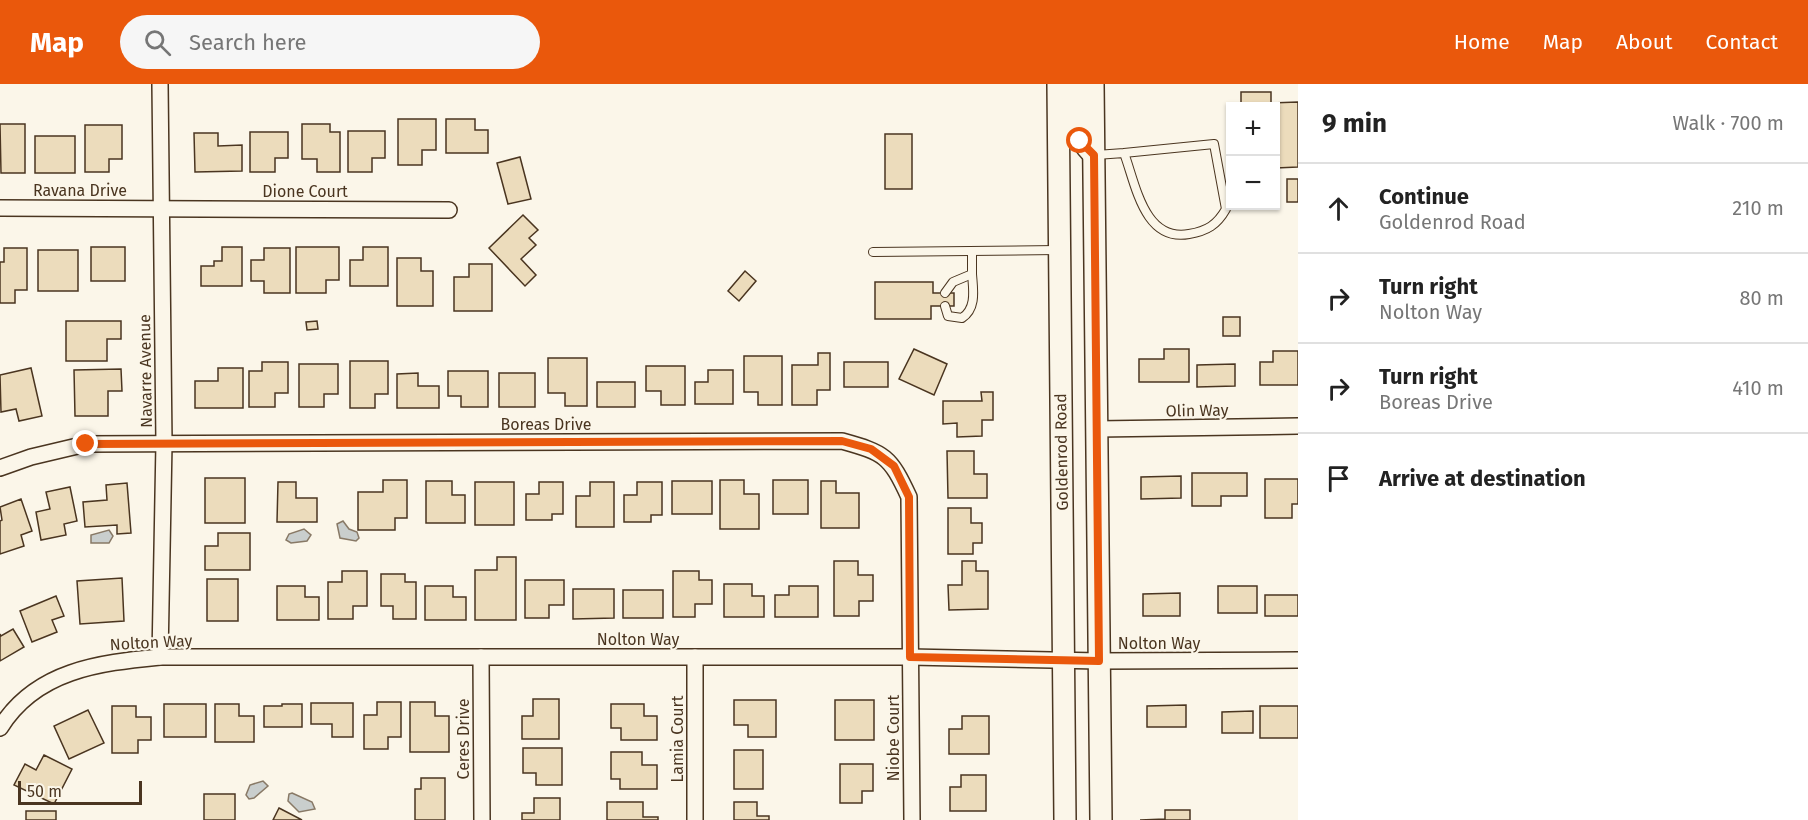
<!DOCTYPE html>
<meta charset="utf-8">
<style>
:root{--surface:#fff;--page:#f6f6f6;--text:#222;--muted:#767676;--line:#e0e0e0;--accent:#ea580c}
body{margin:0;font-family:"Fira Sans",sans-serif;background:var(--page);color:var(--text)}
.controls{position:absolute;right:18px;top:18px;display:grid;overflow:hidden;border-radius:0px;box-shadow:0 2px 4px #0004}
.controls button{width:54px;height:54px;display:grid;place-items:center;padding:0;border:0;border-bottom:2px solid var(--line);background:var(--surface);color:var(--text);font:30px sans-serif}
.scale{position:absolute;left:18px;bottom:15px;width:124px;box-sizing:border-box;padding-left:6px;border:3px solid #4a3520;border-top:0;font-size:16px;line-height:21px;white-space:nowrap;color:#4a3520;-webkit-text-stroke:4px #fbf6e9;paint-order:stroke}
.stop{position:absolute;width:18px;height:18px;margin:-14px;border:4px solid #ea580c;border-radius:50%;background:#fff}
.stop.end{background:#ea580c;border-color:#fff;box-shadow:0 2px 6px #0008}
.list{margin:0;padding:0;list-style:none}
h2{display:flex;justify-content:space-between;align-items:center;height:78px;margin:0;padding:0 24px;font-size:26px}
h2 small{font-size:20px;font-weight:400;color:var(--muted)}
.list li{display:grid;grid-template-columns:39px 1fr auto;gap:18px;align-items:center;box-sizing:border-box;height:90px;padding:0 24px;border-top:2px solid var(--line)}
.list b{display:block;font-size:22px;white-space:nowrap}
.list p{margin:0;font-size:20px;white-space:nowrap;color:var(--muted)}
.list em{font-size:20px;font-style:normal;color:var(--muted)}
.icon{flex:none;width:33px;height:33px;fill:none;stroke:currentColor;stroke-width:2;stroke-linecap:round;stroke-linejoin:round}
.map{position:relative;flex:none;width:1298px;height:736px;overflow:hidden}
header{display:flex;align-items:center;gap:36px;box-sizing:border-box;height:84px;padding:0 30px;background:var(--accent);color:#fff}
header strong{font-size:28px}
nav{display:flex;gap:33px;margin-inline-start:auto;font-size:21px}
.search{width:420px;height:54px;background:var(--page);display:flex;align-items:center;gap:15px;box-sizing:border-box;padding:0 21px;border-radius:33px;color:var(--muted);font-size:22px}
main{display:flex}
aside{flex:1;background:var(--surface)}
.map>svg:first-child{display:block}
.water{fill:#c9cecd;stroke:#887966;stroke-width:1.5}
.building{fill:#ecdcbc;stroke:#4a3520;stroke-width:1.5}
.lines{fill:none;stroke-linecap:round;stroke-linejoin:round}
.service-casing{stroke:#4a3520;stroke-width:10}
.minor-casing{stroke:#4a3520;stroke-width:18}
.secondary-casing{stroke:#4a3520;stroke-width:24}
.service{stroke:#fbf6e9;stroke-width:8}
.minor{stroke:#fbf6e9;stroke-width:15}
.secondary{stroke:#fbf6e9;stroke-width:21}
.route{stroke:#ea580c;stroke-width:8}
.labels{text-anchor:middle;stroke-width:4.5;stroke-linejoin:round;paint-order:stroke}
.street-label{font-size:16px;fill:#4a3520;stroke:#fbf6e9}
</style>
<header>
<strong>Map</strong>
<div class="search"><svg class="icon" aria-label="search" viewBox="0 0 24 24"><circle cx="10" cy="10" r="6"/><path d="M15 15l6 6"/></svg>Search here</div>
<nav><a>Home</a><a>Map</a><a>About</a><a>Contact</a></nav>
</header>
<main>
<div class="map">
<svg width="1298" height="736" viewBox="0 0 1298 736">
<rect width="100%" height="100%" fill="#fbf6e9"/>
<g class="water">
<polygon points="343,437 349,445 357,448 359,454 356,457 340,454 337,440"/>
<polygon points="304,445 311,451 307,457 291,459 286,456 289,450"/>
<polygon points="109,446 113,452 109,459 91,459 91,451"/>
<polygon points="263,697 268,702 254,714 249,715 246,711 250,701"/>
<polygon points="292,709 312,718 315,725 299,728 288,717 289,710"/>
</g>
<g class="building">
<polygon points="1241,8 1271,8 1271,19 1298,18 1298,83 1276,84 1276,22 1241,22"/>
<polygon points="398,35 436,35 436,66 422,66 422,81 398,81"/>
<polygon points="446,35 475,35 475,46 488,46 488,69 446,69"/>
<polygon points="0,40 25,40 25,89 1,89"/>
<polygon points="302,40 330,40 330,48 340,48 340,88 317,88 317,75 302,75"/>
<polygon points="85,41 122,41 122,75 109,75 109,88 85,88"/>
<polygon points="348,47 385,47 385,74 372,74 372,88 348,88"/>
<polygon points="250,48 288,48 288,74 275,74 275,88 250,88"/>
<polygon points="194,49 218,49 218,62 242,61 242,87 195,88"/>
<rect x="885" y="50" width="27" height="55"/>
<rect x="35" y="52" width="40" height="37"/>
<polygon points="520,73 531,115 508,120 497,79"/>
<rect x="1287" y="95" width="11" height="23"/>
<polygon points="523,131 538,146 529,154 536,161 521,175 536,191 525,202 489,164"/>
<rect x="91" y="163" width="34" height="34"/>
<polygon points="222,163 242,163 242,202 201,202 201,182 214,182 214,177 222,177"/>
<polygon points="296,163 339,163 339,196 326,196 326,209 296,209"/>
<polygon points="363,163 388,163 388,202 350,202 350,176 363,176"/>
<polygon points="4,164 27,164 27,206 15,206 15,219 0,219 0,178 4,178"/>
<polygon points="264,164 290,164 290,209 264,209 264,197 251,197 251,176 264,176"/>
<rect x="38" y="166" width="40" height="41"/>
<polygon points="397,174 421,174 421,187 433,187 433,222 397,222"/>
<polygon points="469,180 492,180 492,227 454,227 454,193 469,193"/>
<polygon points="745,187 756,197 739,217 728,207"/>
<polygon points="875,198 933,198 933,209 954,209 954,222 931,222 931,235 875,235"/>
<rect x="1223" y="233" width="17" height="19"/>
<polygon points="66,237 121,237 121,255 107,255 107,277 66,277"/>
<polygon points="317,237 318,245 307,246 306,238"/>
<polygon points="914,265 947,280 934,311 899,295"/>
<polygon points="1164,265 1189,265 1189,298 1139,298 1139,275 1164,275"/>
<polygon points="1273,267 1298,267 1298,301 1260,301 1260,278 1273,278"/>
<polygon points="818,269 830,269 830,306 817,306 817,321 792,321 792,281 818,281"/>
<polygon points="744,272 782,272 782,321 758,321 758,308 744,308"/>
<polygon points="548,274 587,274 587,322 565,322 565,309 548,309"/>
<polygon points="350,277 388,277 388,310 375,310 375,324 350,324"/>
<polygon points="262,278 288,278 288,309 275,309 275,323 249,323 249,287 262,287"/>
<rect x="844" y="278" width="44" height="25"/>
<polygon points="299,280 338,280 338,310 324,310 324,323 299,323"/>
<polygon points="1235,280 1235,302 1197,303 1197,281"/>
<polygon points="646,282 685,282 685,321 661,321 661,307 646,307"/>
<polygon points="31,284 42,332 19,337 16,325 1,328 0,291"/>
<polygon points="218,284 243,284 243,324 195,324 195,297 218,297"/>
<polygon points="121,285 122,307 108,307 108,332 75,332 74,286"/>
<polygon points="708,286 733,286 733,320 695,320 695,298 708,298"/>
<polygon points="448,287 488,287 488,323 461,323 461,312 448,312"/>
<polygon points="418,289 418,302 439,302 439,324 397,324 397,290"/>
<rect x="499" y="289" width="36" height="34"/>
<rect x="597" y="298" width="38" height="25"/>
<polygon points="981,308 993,308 993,336 982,336 982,352 957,353 957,339 943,340 943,317 982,317"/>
<polygon points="947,367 974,367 974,390 987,390 987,414 948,414"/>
<polygon points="1192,389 1247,389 1247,412 1221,412 1221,422 1192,422"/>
<polygon points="1181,392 1181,414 1141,415 1141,393"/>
<rect x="205" y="394" width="40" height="45"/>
<polygon points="1265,395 1298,395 1298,420 1292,420 1292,434 1265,434"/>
<polygon points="383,396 407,396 407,434 395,434 395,446 358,446 358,408 383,408"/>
<polygon points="720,396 744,396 744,410 759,410 759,445 720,445"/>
<rect x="773" y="396" width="35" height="34"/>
<polygon points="426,397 452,397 452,411 465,411 465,439 426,439"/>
<rect x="672" y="397" width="40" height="33"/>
<polygon points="821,397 836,397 836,409 859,409 859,444 821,444"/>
<polygon points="278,398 296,398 296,414 317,414 317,438 277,438"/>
<rect x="475" y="398" width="39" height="43"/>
<polygon points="539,398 563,398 563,430 552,430 552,436 526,436 526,410 539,410"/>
<polygon points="590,398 614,398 614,443 576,443 576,412 590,412"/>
<polygon points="637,398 662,398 662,431 651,431 651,438 624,438 624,411 637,411"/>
<polygon points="127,399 131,449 117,450 117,441 85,443 83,418 107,416 106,401"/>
<polygon points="70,403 77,437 64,440 66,451 41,456 36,428 50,425 46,408"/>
<polygon points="21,415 32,447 21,451 24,462 0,470 0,437 2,436 0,423"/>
<polygon points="948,424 971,424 971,439 982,439 982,459 973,459 973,470 948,470"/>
<polygon points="218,449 250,449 250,486 205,486 205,462 218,462"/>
<polygon points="497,473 516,473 516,536 475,536 475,486 497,486"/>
<polygon points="834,477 858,477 858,491 873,491 873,517 859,517 859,532 834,532"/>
<polygon points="962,477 976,477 976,487 988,487 988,525 949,526 948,501 962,501"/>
<polygon points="342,487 367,487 367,522 353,522 353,535 328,535 328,498 342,498"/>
<polygon points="673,487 699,487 699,496 712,496 712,520 695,520 695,533 673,533"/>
<polygon points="381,490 405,490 405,498 416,498 416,535 393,535 393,522 381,522"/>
<polygon points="122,494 124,537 80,540 77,497"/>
<rect x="207" y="495" width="31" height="42"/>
<polygon points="525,496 564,496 564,521 549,521 549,534 525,534"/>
<polygon points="724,500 752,500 752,512 764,512 764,533 724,533"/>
<polygon points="277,502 305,502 305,513 319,513 319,536 277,536"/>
<polygon points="425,502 453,502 453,513 466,513 466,536 425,536"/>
<polygon points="789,502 818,502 818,533 775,533 775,511 789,511"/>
<rect x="1218" y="502" width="39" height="27"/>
<polygon points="573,505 614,505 614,534 573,535"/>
<rect x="623" y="506" width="40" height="28"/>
<polygon points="1180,509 1180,532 1143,532 1143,510"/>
<rect x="1265" y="511" width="33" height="21"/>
<polygon points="56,512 64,532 52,536 57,548 32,558 20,527"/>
<polygon points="13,545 24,563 0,577 0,550 1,552"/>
<polygon points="533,615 559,615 559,655 522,655 522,632 533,632"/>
<polygon points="734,616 776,616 776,653 748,653 748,641 734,641"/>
<rect x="835" y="616" width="39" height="40"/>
<polygon points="377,618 401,618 401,653 388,653 388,665 364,665 364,631 377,631"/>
<polygon points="410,618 435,618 435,632 449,632 449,668 410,668"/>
<polygon points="311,619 353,619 353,653 332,653 332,640 311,640"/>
<rect x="164" y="620" width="42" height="33"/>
<polygon points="215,620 239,620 239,632 254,632 254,658 215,658"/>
<polygon points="282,620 302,620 302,643 264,643 264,622 282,622"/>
<polygon points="611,620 644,620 644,632 657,632 657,656 621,656 621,644 611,644"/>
<polygon points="1186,621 1186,643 1147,643 1147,622"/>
<polygon points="112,622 136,622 136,633 151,633 151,656 138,656 138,669 112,669"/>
<rect x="1260" y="622" width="38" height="32"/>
<polygon points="88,626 104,659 69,675 54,642"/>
<polygon points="1253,627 1253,649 1222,649 1222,628"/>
<polygon points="962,632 989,632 989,670 949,670 949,645 962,645"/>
<polygon points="523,664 562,664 562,701 536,701 536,689 523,689"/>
<rect x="734" y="666" width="29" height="39"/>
<polygon points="611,668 642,668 642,681 657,681 657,705 620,705 620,695 611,695"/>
<polygon points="44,671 72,685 54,720 14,701 25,680 36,686"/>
<polygon points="840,680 873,680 873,707 862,707 862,719 840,719"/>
<polygon points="961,691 986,691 986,727 950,727 950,703 961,703"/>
<polygon points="421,694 445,694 445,736 415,736 415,705 421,705"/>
<rect x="204" y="710" width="31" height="26"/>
<polygon points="534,714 560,714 560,736 522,736 522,729 534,729"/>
<polygon points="607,718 643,718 643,733 658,733 658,736 607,736"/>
<polygon points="734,718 757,718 757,732 769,732 769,736 734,736"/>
<polygon points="279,724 302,736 273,736"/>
<polygon points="1165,726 1190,726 1190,736 1140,736 1165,735"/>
<rect x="26" y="727" width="30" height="9"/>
</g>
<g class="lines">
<defs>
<g id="service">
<path d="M 1096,71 L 1124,69 C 1136,101 1144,158 1189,150 C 1207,147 1217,141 1226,125 L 1214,60 L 1124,69"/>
<polyline points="873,168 1058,166"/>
<polyline points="945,209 953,198 972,190 972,168"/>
<path d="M 945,222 L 948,232 L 962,234 C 977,224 973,205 972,190"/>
</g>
<g id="minor">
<polyline points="160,0 164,359 160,573"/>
<polyline points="0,124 449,126"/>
<polyline points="1097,345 1298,342"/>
<path d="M 0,384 L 31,373 L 86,360 L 842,357 C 885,369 890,372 909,413 L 912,736"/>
<polyline points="481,573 482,736"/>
<polyline points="695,573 695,736"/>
<path d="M 0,644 C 36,586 99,579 160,573 L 910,573 L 1099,577 L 1298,576"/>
</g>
<g id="secondary">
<polyline points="1058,0 1065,736"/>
<path d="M 1073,0 C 1073,33 1070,46 1094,71"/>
<polyline points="1093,0 1101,736"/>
</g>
</defs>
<use href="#service" class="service-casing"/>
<use href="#minor" class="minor-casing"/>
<use href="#secondary" class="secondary-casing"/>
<use href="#service" class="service"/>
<use href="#minor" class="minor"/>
<use href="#secondary" class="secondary"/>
</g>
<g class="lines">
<polyline class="route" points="86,360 842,357 871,365 894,382 909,413 910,573 1099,577 1094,71 1080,57"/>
</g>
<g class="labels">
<g class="street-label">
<text x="80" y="112">Ravana Drive</text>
<text x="305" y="113">Dione Court</text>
<text transform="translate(145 287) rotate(-91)" y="6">Navarre Avenue</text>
<text transform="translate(1197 326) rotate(-1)" y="6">Olin Way</text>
<text x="546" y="346">Boreas Drive</text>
<text transform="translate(1061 368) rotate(-91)" y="6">Goldenrod Road</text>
<text x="638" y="561">Nolton Way</text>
<text transform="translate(151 558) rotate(-3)" y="6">Nolton Way</text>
<text x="1159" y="565">Nolton Way</text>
<text transform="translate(893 654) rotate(-90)" y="6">Niobe Court</text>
<text transform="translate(463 655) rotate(-90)" y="6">Ceres Drive</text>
<text transform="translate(677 655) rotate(-90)" y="6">Lamia Court</text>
</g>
</g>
</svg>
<div class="controls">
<button>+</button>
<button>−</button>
</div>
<div class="scale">50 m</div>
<div class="stop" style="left:1080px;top:57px"></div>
<div class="stop end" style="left:86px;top:360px"></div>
</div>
<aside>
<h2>9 min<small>Walk · 700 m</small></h2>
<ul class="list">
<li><svg class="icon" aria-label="ahead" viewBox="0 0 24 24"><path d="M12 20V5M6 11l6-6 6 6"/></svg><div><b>Continue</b><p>Goldenrod Road</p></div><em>210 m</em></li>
<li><svg class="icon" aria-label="right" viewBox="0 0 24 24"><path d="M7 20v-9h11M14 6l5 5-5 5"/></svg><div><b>Turn right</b><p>Nolton Way</p></div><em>80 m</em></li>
<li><svg class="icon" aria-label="right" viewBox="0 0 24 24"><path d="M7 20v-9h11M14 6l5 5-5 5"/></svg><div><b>Turn right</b><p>Boreas Drive</p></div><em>410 m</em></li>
<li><svg class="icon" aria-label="arrive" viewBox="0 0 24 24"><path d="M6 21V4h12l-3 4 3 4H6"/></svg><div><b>Arrive at destination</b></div></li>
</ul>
</aside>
</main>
